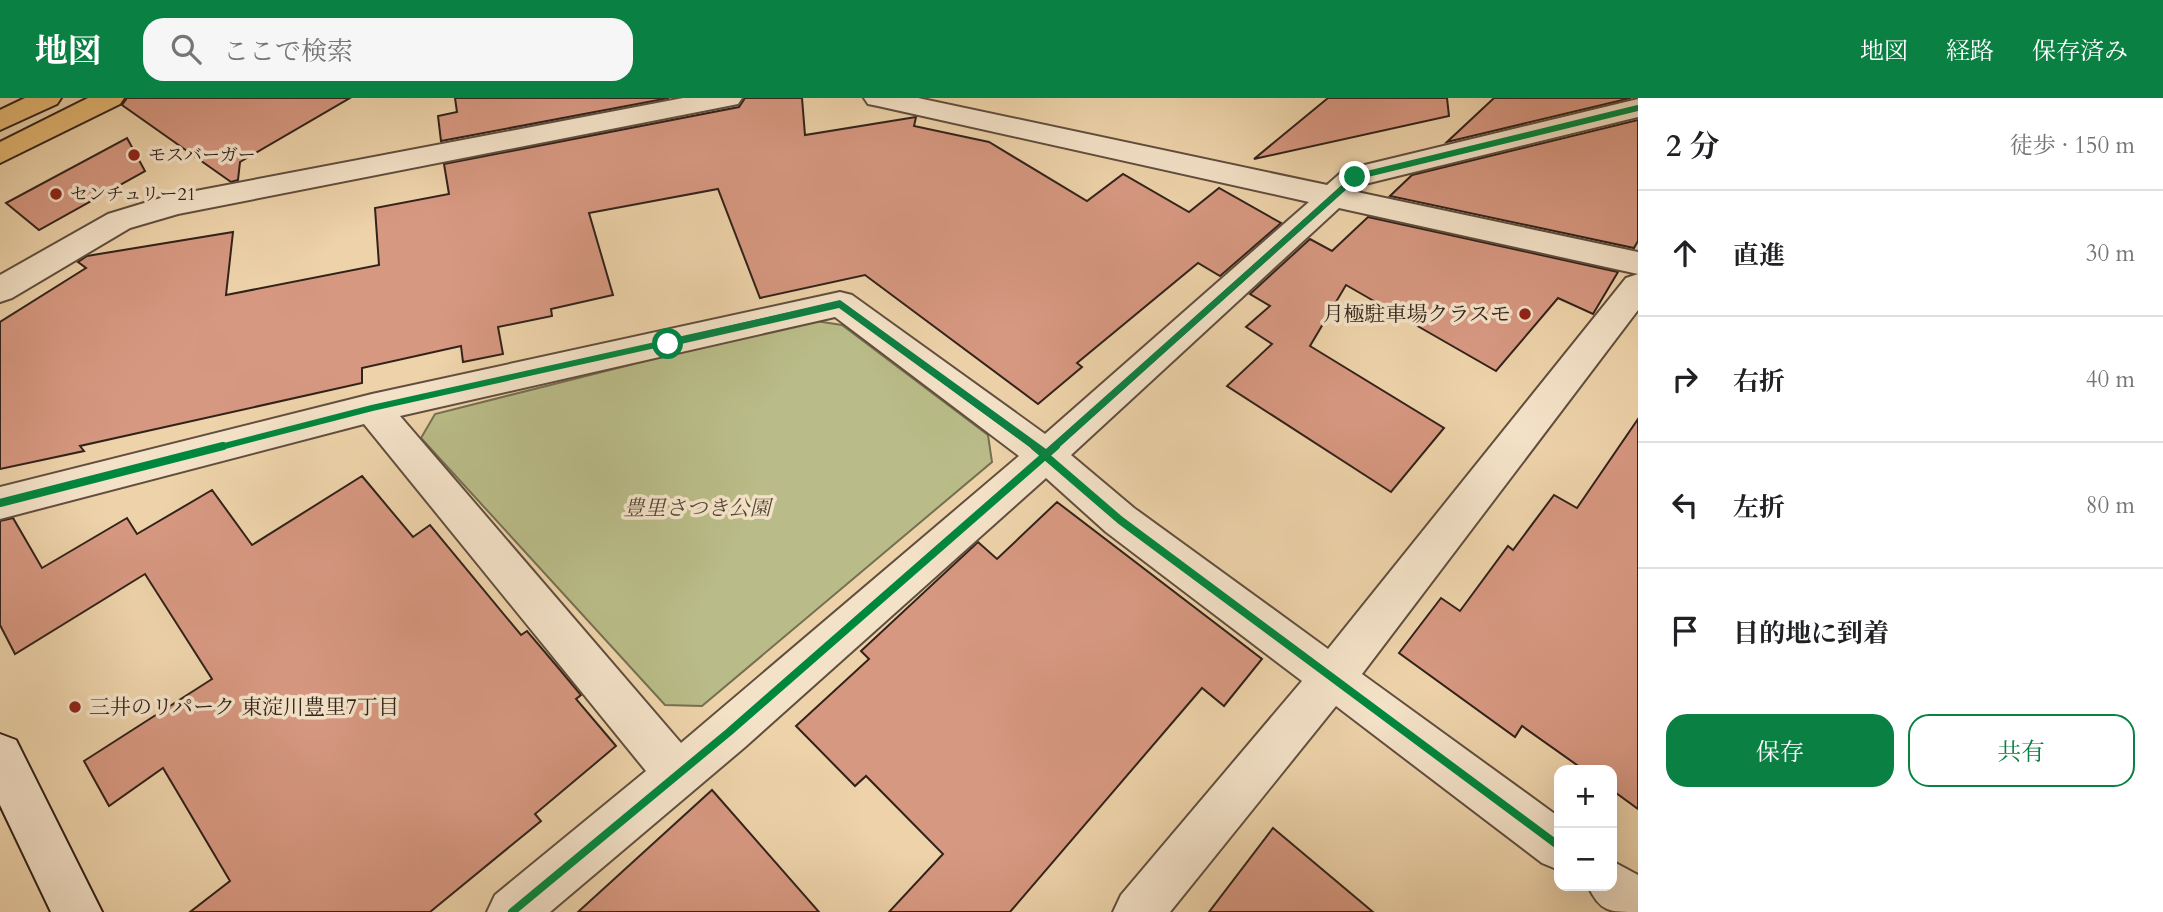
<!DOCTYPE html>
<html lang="ja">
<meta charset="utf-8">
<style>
:root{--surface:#fff;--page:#f6f6f6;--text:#202124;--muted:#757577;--line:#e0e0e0;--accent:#0b8043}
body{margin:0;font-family:Cardo,"Noto Serif JP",serif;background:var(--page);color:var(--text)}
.controls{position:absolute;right:21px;bottom:21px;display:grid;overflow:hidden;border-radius:14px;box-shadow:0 7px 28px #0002}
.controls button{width:63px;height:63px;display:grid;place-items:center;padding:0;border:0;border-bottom:2px solid var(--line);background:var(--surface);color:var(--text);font:35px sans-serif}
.stop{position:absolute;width:21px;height:21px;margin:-16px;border:5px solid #0b8043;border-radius:50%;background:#fff}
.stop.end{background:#0b8043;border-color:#fff;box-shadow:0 2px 7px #0008}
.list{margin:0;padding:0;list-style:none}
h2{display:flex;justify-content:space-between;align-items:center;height:91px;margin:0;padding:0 28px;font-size:30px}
h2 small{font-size:23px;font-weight:400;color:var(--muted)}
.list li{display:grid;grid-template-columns:46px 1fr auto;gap:21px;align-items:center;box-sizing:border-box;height:126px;padding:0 28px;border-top:2px solid var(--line)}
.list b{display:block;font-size:26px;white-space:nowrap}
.list em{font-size:23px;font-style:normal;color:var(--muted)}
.actions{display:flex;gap:14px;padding:21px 28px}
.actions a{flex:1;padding:16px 0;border:2px solid var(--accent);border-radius:21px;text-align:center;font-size:24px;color:var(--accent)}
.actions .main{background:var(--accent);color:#fff}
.icon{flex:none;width:38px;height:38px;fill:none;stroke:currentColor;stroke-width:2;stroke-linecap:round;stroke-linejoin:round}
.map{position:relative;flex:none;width:1638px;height:814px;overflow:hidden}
header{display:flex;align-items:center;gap:42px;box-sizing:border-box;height:98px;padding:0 35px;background:var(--accent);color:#fff}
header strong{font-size:33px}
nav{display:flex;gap:38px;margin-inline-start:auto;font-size:24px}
.search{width:490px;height:63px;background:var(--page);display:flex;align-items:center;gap:18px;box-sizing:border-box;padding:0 24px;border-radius:21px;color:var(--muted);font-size:26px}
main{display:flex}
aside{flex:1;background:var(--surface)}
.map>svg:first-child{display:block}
.green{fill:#b9bc88;stroke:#756f51;stroke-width:2}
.building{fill:#d79881;stroke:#31221a;stroke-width:2}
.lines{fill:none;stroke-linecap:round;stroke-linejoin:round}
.street-casing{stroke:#604e3e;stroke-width:4}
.secondary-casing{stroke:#31221a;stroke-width:4}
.primary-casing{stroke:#31221a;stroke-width:4}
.street{fill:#f4e2c8;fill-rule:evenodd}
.secondary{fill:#f4e2c8;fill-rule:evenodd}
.primary{fill:#e7ba75;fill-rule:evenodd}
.cycleway-far1-casing{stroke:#f4e2c8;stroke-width:10}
.cycleway-casing{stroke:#f4e2c8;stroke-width:12}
.cycleway-far1{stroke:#00873e;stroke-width:6}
.cycleway{stroke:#00873e;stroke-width:8}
.route{fill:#0b8043}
.poi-dot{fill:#8f2418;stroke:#f4e2c8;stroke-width:2.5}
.labels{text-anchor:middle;stroke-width:7;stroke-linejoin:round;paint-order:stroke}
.far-poi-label{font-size:18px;fill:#31221a;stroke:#f4e2c8;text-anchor:start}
.poi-label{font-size:21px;fill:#31221a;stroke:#f4e2c8;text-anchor:end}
.park-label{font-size:21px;font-style:italic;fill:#534836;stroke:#f4e2c8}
</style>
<header>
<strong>地図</strong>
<div class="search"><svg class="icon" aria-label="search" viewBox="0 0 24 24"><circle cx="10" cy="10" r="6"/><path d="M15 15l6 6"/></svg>ここで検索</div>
<nav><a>地図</a><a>経路</a><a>保存済み</a></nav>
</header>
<main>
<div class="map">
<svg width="1638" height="814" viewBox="0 0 1638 814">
<rect width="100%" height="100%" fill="#eed3aa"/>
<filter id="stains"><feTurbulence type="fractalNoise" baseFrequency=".00286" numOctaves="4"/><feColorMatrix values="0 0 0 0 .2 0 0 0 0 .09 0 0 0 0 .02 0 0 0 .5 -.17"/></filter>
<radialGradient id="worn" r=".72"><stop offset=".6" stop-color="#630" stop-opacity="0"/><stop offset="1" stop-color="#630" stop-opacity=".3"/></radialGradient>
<polygon class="green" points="809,222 842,227 988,337 992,364 702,608 665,607 421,340 435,316"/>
<g class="building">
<polygon points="127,0 350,0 240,64 238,82 231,84 122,7"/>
<polygon points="455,0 669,0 441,43 438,18 457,14"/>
<polygon points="745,0 802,0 805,37 916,19 914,28 989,44 1087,103 1123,76 1189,114 1219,90 1281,125 1220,178 1198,165 1077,265 1082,269 1038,306 865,177 760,200 718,91 589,115 613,197 551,211 552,218 498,229 503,256 463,264 461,248 362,270 362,285 80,348 84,353 0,371 0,224 86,170 78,164 87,158 233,134 226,197 379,167 375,110 449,96 444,66 739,9"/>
<polygon points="1328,0 1447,0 1449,18 1254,61"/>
<polygon points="1494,0 1631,0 1447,44"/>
<polygon points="1638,22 1638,143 1634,150 1390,98 1412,77"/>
<polygon points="127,40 145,73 39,132 6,105"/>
<polygon points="1368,119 1618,174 1593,216 1558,200 1496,273 1346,187 1310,248 1444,330 1391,394 1227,288 1272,246 1246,229 1270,208 1250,196 1310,141 1332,153"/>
<polygon points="1638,321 1638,711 1612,692 1612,672 1584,672 1522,628 1515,639 1399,555 1441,500 1460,513 1508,448 1513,452 1554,397 1577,410"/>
<polygon points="362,378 413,439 430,427 521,537 527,533 555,566 581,597 576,601 616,648 535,716 541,723 430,814 190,814 230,783 163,670 109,708 84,663 212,581 145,476 15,556 0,527 0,423 13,420 42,470 127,420 137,436 212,392 252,447"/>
<polygon points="1057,404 1262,561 1224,608 1202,590 1010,814 889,814 943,756 866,678 855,688 796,628 869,561 861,553 978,444 997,461"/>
<polygon points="712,692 819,814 578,814"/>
<polygon points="1273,730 1373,814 1209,814"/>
</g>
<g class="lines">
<defs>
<g id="street">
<polygon points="683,0 742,0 738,6 728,8 178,116 130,130 12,200 0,204 0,177 108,116 164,99"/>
<path d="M 864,0 L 918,0 L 1327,87 L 1344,72 L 1638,1 L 1638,19 L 1365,86 L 1357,94 L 1638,154 L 1638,212 L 1362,576 L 1559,719 L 1559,772 L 1542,765 L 1336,608 L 1170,814 L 1113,814 L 1121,797 L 1302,583 L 1106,434 L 1046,380 L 745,649 L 550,814 L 487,814 L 495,797 L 646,673 L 364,326 L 0,421 L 0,389 L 372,296 L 840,194 L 852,197 L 1045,336 L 1309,104 L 878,8 L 868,6 ZM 1339,110 L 1638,176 L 1626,180 L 1328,551 L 1134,410 L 1071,357 ZM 835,219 L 1019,358 L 681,645 L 400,318 Z"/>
<path d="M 1612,763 L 1638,777 L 1638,814 C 1609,814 1600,814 1588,788 L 1612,788 Z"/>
</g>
<polygon id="secondary" points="0,636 16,642 102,814 51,814 0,707"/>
<g id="primary">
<polygon points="25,0 61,0 57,6 0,32 0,12"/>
<polygon points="88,0 124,0 120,6 0,65 0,44"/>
</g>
</defs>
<use href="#street" class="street-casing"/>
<use href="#secondary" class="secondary-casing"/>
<use href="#primary" class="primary-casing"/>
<use href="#street" class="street"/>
<use href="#secondary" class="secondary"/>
<use href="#primary" class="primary"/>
<defs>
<g id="cycleway-far1">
<polyline points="217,350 372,310 840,206 1036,350"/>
<polyline points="1054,350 1355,79 1638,10"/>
</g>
<g id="cycleway">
<polyline points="1034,348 1120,422 1559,748"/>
<polyline points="0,405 223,348"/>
<polyline points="512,814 729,634 1056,348"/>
</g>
</defs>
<use href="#cycleway-far1" class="cycleway-far1-casing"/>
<use href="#cycleway" class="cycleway-casing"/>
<use href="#cycleway-far1" class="cycleway-far1"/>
<use href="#cycleway" class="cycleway"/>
</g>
<polygon class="route" points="1355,76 1358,81 1046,361 839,210 668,249 663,246 668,242 840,202 1046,351"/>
<g class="poi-dot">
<circle cx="134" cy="57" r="7"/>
<circle cx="56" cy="96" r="7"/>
<circle cx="1525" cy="216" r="7"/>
<circle cx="75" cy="609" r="7"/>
</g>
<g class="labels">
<g class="far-poi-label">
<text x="148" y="63">モスバーガー</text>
<text x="70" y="102">センチュリー21</text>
</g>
<g class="poi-label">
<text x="1511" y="223">月極駐車場クラスモ</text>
<text x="89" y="616" text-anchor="start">三井のリパーク 東淀川豊里7丁目</text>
</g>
<g class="park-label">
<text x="697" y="417">豊里さつき公園</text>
</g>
</g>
<rect width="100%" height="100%" filter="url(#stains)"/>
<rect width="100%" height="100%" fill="url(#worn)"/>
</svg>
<div class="controls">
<button>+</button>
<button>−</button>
</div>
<div class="stop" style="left:668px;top:246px"></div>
<div class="stop end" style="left:1355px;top:79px"></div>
</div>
<aside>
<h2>2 分<small>徒歩 · 150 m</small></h2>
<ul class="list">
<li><svg class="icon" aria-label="ahead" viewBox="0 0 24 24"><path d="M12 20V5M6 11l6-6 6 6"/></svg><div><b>直進</b></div><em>30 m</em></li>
<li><svg class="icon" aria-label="right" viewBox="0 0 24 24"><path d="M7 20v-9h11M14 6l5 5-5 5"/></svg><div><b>右折</b></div><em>40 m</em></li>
<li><svg class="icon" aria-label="left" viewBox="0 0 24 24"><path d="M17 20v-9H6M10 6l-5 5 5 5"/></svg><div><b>左折</b></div><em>80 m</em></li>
<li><svg class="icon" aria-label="arrive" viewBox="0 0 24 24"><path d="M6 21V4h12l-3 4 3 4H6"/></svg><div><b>目的地に到着</b></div></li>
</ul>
<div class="actions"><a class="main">保存</a><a>共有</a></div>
</aside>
</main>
